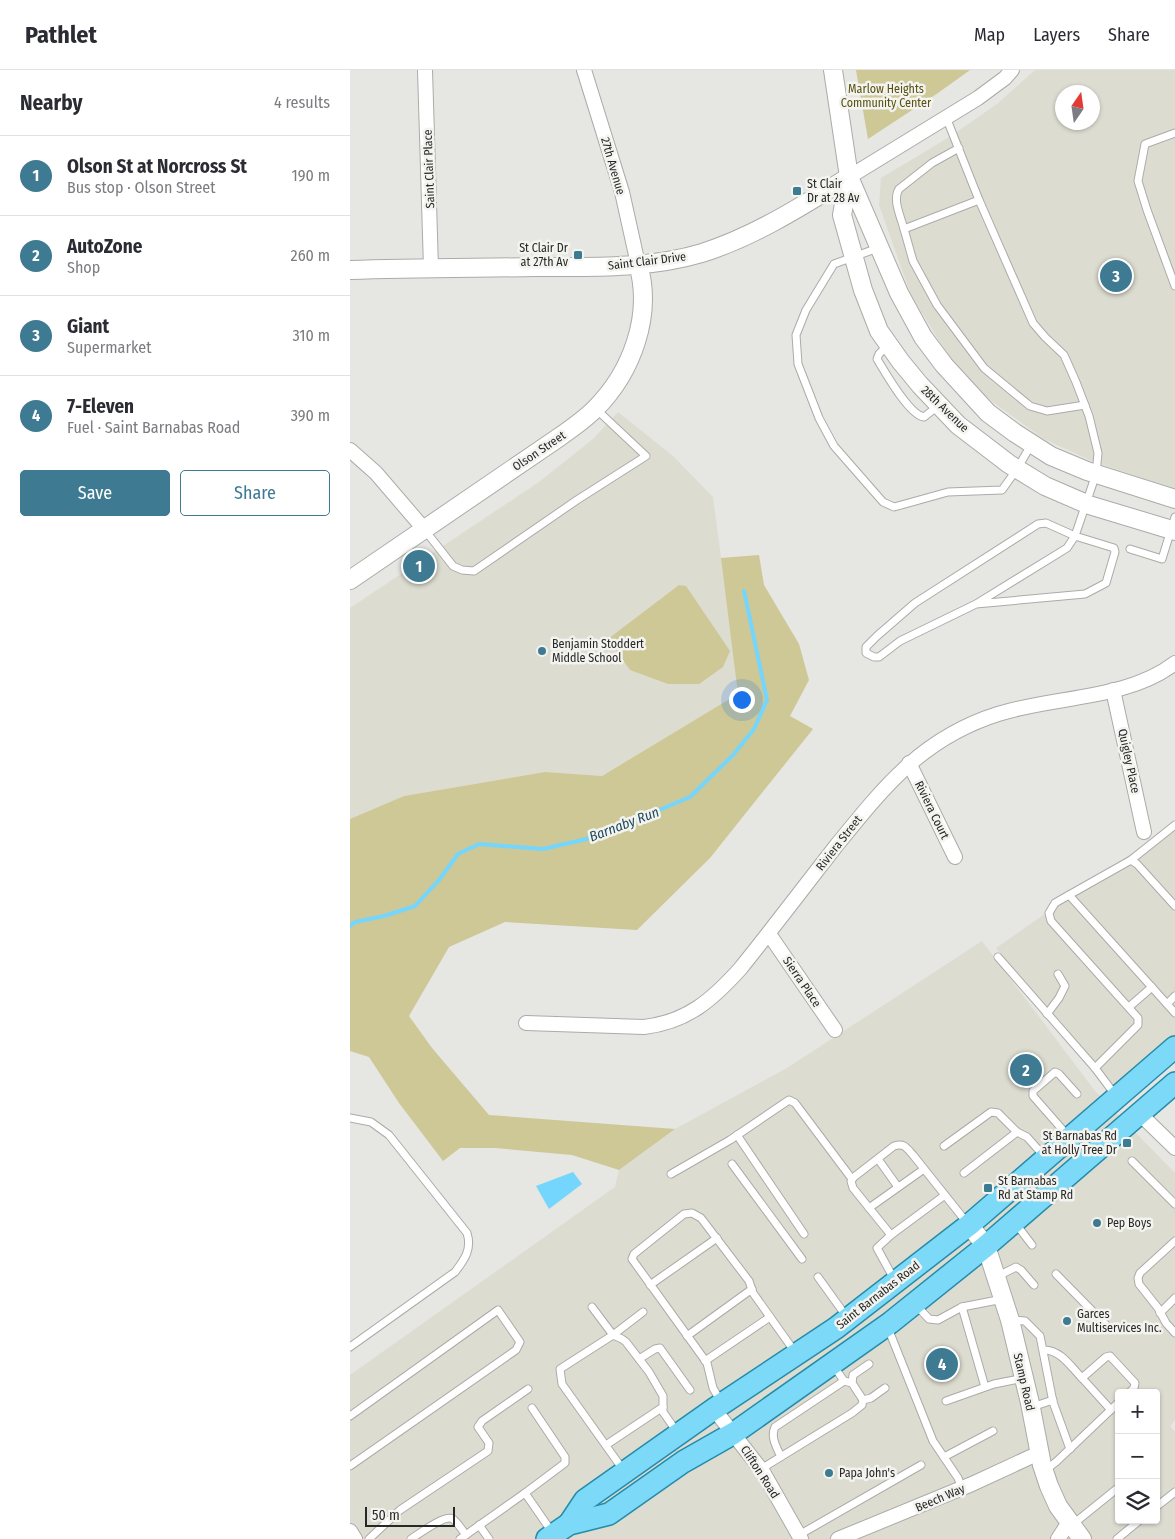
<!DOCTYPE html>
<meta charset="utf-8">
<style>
:root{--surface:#fff;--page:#f7f7f7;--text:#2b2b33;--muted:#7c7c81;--line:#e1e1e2;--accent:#3e7a92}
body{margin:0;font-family:"Fira Sans Condensed",sans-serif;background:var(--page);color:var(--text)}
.controls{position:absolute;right:15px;bottom:15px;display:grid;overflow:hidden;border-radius:5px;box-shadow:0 1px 4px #0004}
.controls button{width:45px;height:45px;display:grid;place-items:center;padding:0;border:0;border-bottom:1px solid var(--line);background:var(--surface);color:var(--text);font:25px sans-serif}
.compass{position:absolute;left:705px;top:15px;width:45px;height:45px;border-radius:50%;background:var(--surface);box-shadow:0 1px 4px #0004;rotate:13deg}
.scale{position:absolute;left:15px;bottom:12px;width:90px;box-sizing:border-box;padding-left:5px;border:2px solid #282826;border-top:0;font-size:14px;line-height:18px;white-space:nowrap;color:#282826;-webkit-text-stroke:4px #f3f3f0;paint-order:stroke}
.you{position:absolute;left:391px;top:629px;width:18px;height:18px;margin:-12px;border:4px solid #fff;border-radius:50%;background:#1a73e8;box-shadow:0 0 0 8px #1a73e833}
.badge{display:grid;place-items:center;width:32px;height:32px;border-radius:50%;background:var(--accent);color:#fff;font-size:16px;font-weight:700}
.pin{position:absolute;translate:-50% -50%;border:2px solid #fff;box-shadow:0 1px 5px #0006}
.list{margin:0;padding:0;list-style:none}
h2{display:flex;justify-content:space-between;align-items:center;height:65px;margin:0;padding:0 20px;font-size:21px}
h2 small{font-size:16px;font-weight:400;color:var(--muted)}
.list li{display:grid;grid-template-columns:32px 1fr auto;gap:15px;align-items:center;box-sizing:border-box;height:80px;padding:0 20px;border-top:1px solid var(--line)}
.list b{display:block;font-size:19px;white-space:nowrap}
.list p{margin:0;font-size:16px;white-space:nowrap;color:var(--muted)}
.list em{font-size:16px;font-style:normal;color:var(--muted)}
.actions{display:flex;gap:10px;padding:15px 20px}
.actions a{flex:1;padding:11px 0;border:1px solid var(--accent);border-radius:5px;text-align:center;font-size:18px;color:var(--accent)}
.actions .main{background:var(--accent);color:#fff}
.icon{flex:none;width:28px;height:28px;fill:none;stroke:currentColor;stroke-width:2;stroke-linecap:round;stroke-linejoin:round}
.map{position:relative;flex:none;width:825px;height:1469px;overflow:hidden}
header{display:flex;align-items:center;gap:30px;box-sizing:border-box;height:70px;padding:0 25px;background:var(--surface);border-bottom:1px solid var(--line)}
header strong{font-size:24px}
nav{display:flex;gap:28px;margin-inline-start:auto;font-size:18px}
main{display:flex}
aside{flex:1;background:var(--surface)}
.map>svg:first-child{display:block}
.built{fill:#dddcd1;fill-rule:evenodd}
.green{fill:#cec796}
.water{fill:#74d6fc}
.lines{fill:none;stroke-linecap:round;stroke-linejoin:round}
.stream{stroke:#74d6fc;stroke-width:4}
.service-casing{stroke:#ababa8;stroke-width:9}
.minor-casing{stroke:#ababa8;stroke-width:16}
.tertiary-casing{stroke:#ababa8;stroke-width:20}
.primary-casing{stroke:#258baa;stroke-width:24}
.service{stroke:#fff;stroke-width:7}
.minor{stroke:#fff;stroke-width:14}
.tertiary{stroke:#fff;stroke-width:18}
.primary{stroke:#7cd9f7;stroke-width:21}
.poi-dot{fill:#3e7a92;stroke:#f3f3f0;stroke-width:2}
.labels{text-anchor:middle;stroke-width:5;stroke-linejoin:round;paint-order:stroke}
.park-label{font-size:12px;fill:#5a5110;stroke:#f3f3f0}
.street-label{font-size:12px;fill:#282826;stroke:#f3f3f0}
.poi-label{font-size:12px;fill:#282826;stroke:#f3f3f0;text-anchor:start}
.water-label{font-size:14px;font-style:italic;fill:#204b5c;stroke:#f3f3f0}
</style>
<header>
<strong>Pathlet</strong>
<nav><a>Map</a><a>Layers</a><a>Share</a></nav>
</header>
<main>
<aside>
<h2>Nearby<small>4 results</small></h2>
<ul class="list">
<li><span class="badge">1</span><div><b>Olson St at Norcross St</b><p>Bus stop · Olson Street</p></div><em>190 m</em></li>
<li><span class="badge">2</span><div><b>AutoZone</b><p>Shop</p></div><em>260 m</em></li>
<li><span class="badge">3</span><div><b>Giant</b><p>Supermarket</p></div><em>310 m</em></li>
<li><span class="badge">4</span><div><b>7-Eleven</b><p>Fuel · Saint Barnabas Road</p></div><em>390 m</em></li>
</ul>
<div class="actions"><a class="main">Save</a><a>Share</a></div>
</aside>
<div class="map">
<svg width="825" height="1469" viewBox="0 0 825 1469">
<rect width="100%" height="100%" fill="#e6e6e3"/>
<g class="built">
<path d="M 685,0 L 825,0 L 825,419 L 742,391 L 694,369 L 636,327 L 601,290 L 561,225 L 529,135 L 531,108 L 601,66 L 647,34 ZM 712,22 L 742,22 L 742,52 L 712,52 Z"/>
<polygon points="268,342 323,386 363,427 389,624 252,706 195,702 54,726 0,749 0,538 189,412 243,369"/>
<polygon points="825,753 825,965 758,1021 646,878"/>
<path d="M 632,871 L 745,1021 L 825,1103 L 825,1350 L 820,1356 L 825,1362 L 825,1469 L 0,1469 L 0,1305 L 265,1117 L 269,1100 L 325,1059 L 437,998 ZM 769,1323 L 806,1323 L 806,1450 L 769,1450 Z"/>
</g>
<g class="green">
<polygon points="506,0 620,0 588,23 518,69"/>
<polygon points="409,485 414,515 449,574 459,610 440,646 463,659 360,788 287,860 155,852 99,877 59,946 82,978 139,1045 325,1059 269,1100 222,1085 145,1078 110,1078 93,1091 49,1033 19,987 0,981 0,749 54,726 195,702 252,706 388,624 371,488"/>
<polygon points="329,515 336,516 380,581 373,597 349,614 318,614 280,600 258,569"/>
</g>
<polygon class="water" points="223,1102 232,1114 199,1139 186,1116"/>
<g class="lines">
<polyline class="stream" points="0,856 5,852 34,846 65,836 89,810 108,784 129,774 193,779 245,767 340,727 383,685 404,659 417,630 394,521"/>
<defs>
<g id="service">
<path d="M 596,47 L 629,130 L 554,159 C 551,147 542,130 549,119 L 582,93 L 609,78"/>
<polyline points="825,63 795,74 788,111 797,140 825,216"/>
<polyline points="554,159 563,191 587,235 634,298 680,336 697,341 735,335"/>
<polyline points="528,178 484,194 456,240 446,265 448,294 469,348 484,376 533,432 544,437 598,422 652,420 667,399 681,375"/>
<path d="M 538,275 L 529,284 L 527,289 C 535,302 559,345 574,347 L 588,336"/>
<polyline points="74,459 103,496 112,500 124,501 227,430 296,386 246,339"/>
<polyline points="780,479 812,489 825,447"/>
<polyline points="626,534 717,478 725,466 696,453 688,454 565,533 527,566 516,577 516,583 524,587 529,587 550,571 626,534 735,524 756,513 765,482 764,478 725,466 746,404 748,383 739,346 726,312 714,285 695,267 683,253 629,130"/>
<polyline points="781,790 825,755"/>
<polyline points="719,825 781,790 787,794 825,836"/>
<polyline points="648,887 745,998 788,955 788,948 701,851 699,843 705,833 719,825 817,934"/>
<polyline points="825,926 817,934 825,943"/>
<polyline points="779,937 802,917"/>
<polyline points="697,944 709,928 715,916 708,904"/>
<polyline points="745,998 766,1026"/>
<path d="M 0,1048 L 21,1052 L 39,1065 L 117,1163 C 122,1179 115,1189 105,1202 L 0,1277"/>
<polyline points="387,1065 454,1164"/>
<polyline points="719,1067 683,1026 683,1021 705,1002 709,1004 727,1024"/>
<polyline points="594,1076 641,1042 648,1043 667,1062 677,1067 694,1086"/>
<polyline points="528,1089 548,1117"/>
<polyline points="782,1091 825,1134"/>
<polyline points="382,1094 452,1189"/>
<polyline points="614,1103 667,1062"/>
<polyline points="321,1104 380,1070 439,1030 445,1033 502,1109"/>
<path d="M 595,1125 L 541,1165 L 503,1118 L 501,1111 L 504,1107 L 544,1076 C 554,1073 556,1077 563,1085 L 618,1154"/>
<polyline points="519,1138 574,1099"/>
<polyline points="666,1154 682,1175"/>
<polyline points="541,1165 527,1178 544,1209"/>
<polyline points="825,1171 790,1203 788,1208 789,1214 808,1238 816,1253 825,1263"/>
<polyline points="706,1204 759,1258"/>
<polyline points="468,1207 496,1246"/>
<polyline points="646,1207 666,1197 671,1200 684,1215"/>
<polyline points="300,1215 367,1168"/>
<polyline points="566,1235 579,1249 588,1250 612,1237 635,1317"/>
<polyline points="242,1237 263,1265 293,1242"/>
<polyline points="612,1237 653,1229"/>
<polyline points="810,1243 825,1228"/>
<polyline points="661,1250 675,1251 690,1266 703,1332 720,1379"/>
<polyline points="538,1258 583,1371 608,1408 612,1418"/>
<polyline points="337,1266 402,1219"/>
<path d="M 694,1280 C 711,1280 721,1297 732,1308 L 756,1287 L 760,1286 L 785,1313 L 784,1318 L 779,1323"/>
<polyline points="289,1289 305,1279 310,1278 340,1320"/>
<polyline points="355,1291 420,1247"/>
<polyline points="483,1295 494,1311"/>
<polyline points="732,1308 761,1340"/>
<polyline points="502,1313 503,1305 519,1294"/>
<polyline points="513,1330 521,1328 535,1318"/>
<polyline points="596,1331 644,1314 674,1308"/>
<polyline points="371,1332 363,1318 357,1293 282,1189 284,1184 334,1144 342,1143 351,1148 399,1211 403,1223 445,1282"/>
<polyline points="682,1337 703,1330"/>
<polyline points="0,1346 148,1240 170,1272 166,1280 0,1396"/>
<polyline points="256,1375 313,1337"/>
<polyline points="594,1387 643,1361"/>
<path d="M 411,1399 L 502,1343 L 512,1335 L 513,1330 L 502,1313 L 494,1311 L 425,1357 C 420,1367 427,1378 431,1387"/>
<polyline points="274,1401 212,1314 210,1299 263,1265 272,1269 276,1272 299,1302 313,1326 313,1342 327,1362"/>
<polyline points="694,1401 706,1392 769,1332"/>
<polyline points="175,1423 215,1393 215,1387 182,1338"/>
<polyline points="806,1437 825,1422"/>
<polyline points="129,1455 139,1469"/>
<polyline points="722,1455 769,1417"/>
<polyline points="449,1465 571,1395"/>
<polyline points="19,1469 50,1440 138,1381 139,1373 128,1357 132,1351 178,1319"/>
<path d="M 61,1469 C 69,1464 95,1444 103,1449 C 108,1453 112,1460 116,1465"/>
<polyline points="110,1469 175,1423 202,1462"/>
<polyline points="767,1469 790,1450"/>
</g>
<g id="minor">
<polyline points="75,0 81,198"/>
<polyline points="234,0 272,122 288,194"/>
<polyline points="499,107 628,28 655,8 662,0"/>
<polyline points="0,380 26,403 74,459"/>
<polyline points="763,620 794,762"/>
<polyline points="559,693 605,787"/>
<polyline points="419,864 485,960"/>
<path d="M 176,953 L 294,957 C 337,952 362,930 390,899 C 423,858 454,817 486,776 C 534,717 572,668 648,644 C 704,626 777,630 825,593"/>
<polyline points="789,1043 825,1078"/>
<polyline points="364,1339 413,1402 451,1469"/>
<polyline points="0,1461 5,1469"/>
<polyline points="488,1469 622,1414 689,1383"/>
<polyline points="708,1469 719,1452"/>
</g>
<g id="tertiary">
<polyline points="483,0 499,107 549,223 573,267 594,295 638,343 665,363 701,386 737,401 825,429"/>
<polyline points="499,107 492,145 513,220 529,261 551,292 570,315 608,355 659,394 695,416 739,435 825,461"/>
<path d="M 0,200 C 62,198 124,198 186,197 C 240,197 299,199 352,183 C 405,166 452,136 499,107"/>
<path d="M 0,510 L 208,368 C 221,359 234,350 245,339 C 282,302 303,245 288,194"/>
<polyline points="619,1155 636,1176 660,1250 680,1333 692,1395 699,1416 708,1436 732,1469"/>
</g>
<g id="primary">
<polyline points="219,1454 235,1430 364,1339 486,1258 619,1155 825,977"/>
<polyline points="197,1469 219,1454 259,1444 333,1392 384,1363 540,1253 636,1176 825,1013"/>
</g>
</defs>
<use href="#service" class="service-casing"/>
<use href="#minor" class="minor-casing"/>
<use href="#tertiary" class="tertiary-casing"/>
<use href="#primary" class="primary-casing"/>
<use href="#service" class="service"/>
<use href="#minor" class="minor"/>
<use href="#tertiary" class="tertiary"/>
<use href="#primary" class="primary"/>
</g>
<g class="poi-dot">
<rect x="442" y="116" width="10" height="10" rx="2.5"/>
<rect x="223" y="180" width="10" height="10" rx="2.5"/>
<circle cx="192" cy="581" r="5"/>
<rect x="772" y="1068" width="10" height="10" rx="2.5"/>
<rect x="633" y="1113" width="10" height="10" rx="2.5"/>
<circle cx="747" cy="1153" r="5"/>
<circle cx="717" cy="1251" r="5"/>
<circle cx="479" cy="1403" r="5"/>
</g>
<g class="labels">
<g class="park-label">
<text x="536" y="23">Marlow Heights<tspan x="536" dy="14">Community Center</tspan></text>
</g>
<g class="street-label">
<text transform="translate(263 96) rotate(74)" y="4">27th Avenue</text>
<text transform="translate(79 99) rotate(-92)" y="4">Saint Clair Place</text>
<text transform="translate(297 191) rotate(-7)" y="4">Saint Clair Drive</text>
<text transform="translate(595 339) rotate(44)" y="4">28th Avenue</text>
<text transform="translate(189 381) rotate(-34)" y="4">Olson Street</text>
<text transform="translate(779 691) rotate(78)" y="4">Quigley Place</text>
<text transform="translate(582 740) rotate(64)" y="4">Riviera Court</text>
<text transform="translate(489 773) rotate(-52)" y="4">Riviera Street</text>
<text transform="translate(452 912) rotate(56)" y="4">Sierra Place</text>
<text transform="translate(528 1225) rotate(-38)" y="4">Saint Barnabas Road</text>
<text transform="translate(674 1312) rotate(77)" y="4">Stamp Road</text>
<text transform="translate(410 1402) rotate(57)" y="4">Clifton Road</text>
<text transform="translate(590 1428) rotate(-23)" y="4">Beech Way</text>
</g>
<g class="poi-label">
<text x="457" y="118">St Clair<tspan x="457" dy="14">Dr at 28 Av</tspan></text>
<text x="218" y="182" text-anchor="end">St Clair Dr<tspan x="218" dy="14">at 27th Av</tspan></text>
<text x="202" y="578">Benjamin Stoddert<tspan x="202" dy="14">Middle School</tspan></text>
<text x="767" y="1070" text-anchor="end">St Barnabas Rd<tspan x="767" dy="14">at Holly Tree Dr</tspan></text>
<text x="648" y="1115">St Barnabas<tspan x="648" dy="14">Rd at Stamp Rd</tspan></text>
<text x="757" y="1157">Pep Boys</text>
<text x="727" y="1248">Garces<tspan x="727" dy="14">Multiservices Inc.</tspan></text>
<text x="489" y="1407">Papa John's</text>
</g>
<g class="water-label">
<text transform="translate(274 754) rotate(-21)" y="5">Barnaby Run</text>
</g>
</g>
</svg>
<div class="controls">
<button>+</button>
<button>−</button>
<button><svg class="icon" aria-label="layers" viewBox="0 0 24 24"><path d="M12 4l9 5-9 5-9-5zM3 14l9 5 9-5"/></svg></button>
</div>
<svg class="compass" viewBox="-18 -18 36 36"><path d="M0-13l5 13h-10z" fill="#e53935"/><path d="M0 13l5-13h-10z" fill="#7c7c81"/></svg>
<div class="scale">50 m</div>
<div class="you"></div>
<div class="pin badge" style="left:69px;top:496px">1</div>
<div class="pin badge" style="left:676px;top:1000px">2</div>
<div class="pin badge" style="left:766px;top:206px">3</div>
<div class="pin badge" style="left:592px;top:1294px">4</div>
</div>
</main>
